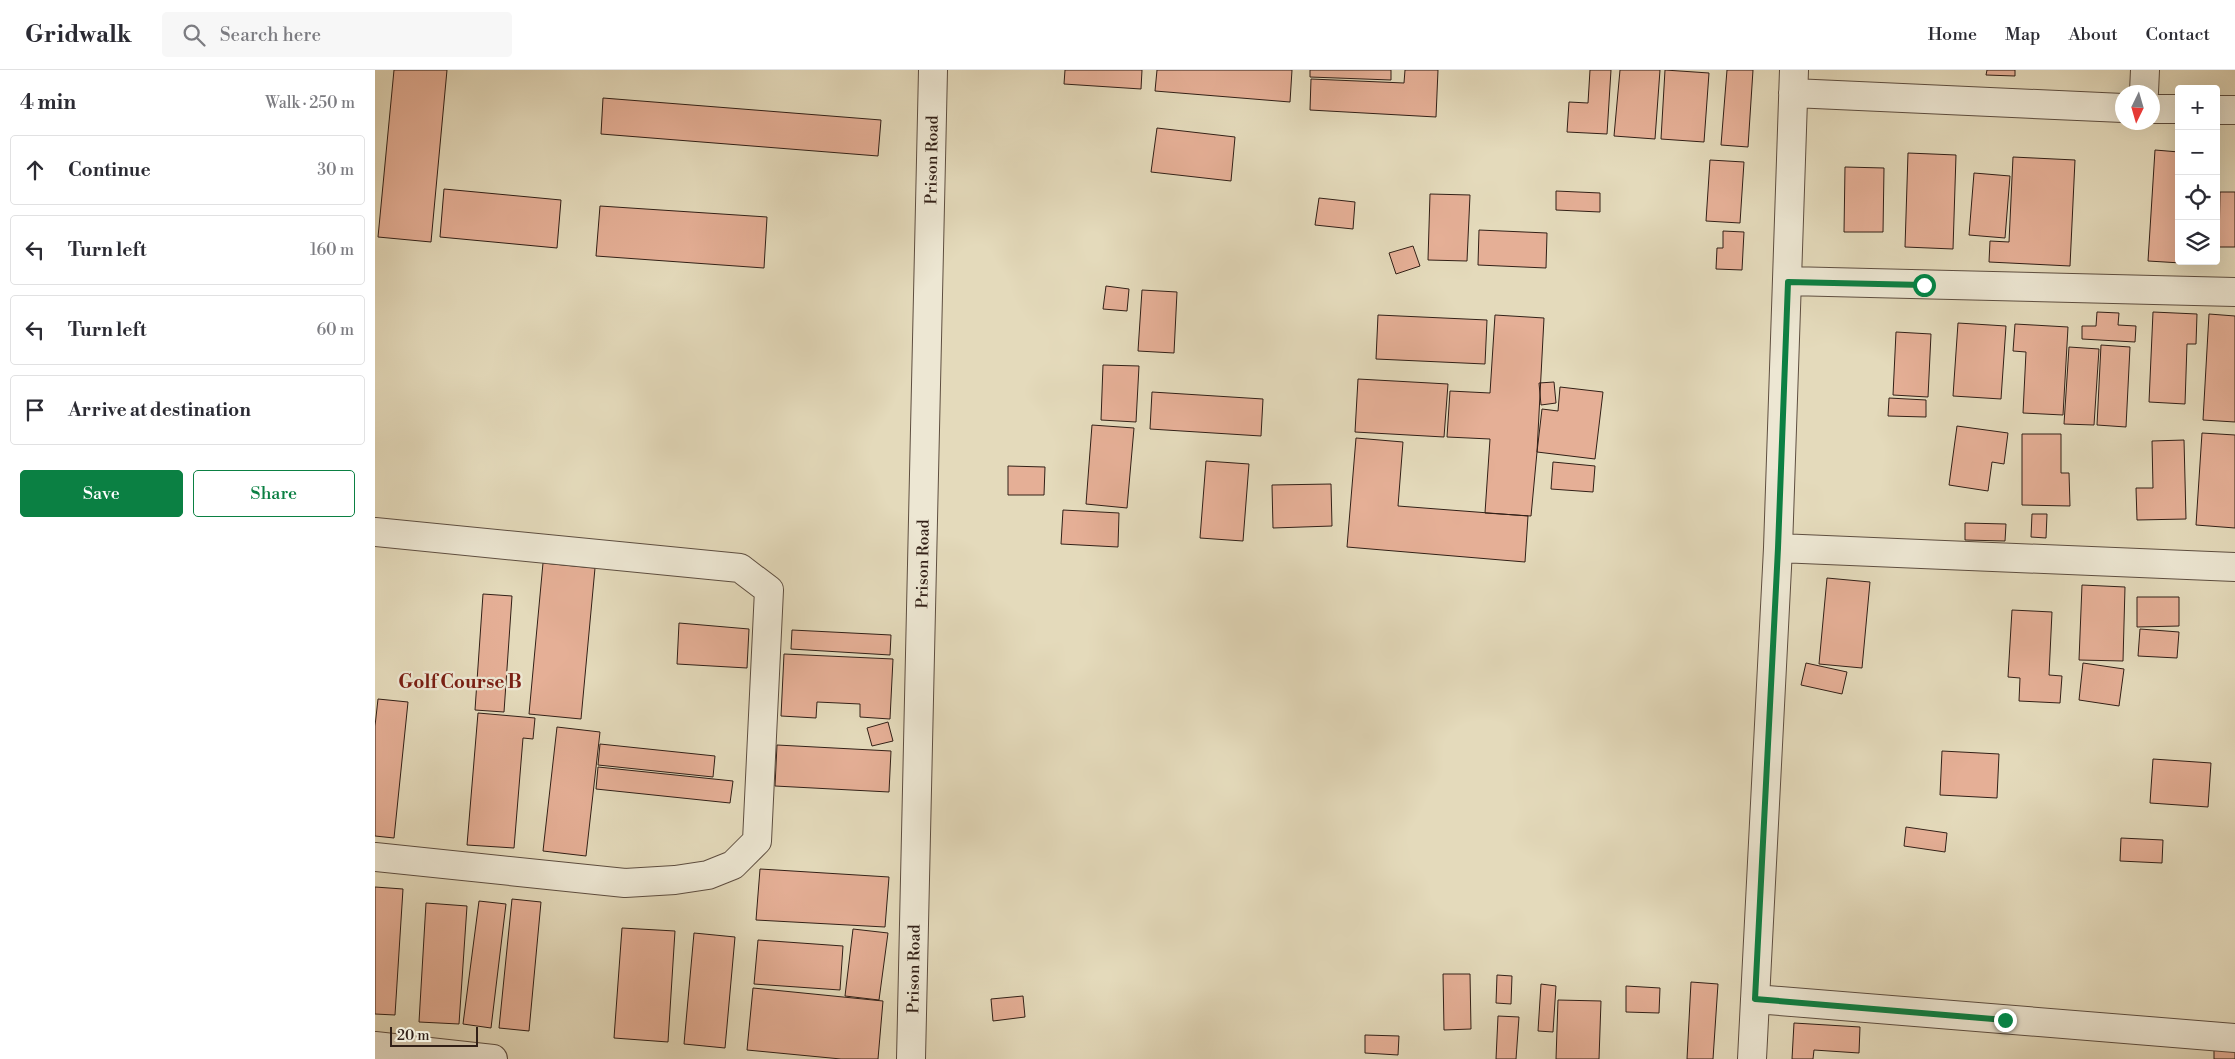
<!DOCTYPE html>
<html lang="en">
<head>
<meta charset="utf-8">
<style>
  body { margin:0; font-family:"Libre Bodoni",serif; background:#f7f7f7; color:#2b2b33 }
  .controls { position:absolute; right:15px; top:15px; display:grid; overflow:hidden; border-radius:5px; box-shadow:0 5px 20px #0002 }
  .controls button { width:45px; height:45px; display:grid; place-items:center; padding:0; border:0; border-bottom:1px solid #e1e1e2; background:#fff; color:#2b2b33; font:25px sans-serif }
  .compass { position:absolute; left:1740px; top:15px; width:45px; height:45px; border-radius:50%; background:#fff; box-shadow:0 5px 20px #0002; rotate:185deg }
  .scale { position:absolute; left:15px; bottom:12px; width:88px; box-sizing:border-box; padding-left:5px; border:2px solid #322017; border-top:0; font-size:14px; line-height:18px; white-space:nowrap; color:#322017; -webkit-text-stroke:4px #ede7d3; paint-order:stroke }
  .stop { position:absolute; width:15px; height:15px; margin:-11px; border:4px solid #0b8043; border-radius:50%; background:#fff }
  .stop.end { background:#0b8043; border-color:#fff; box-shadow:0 1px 5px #0008 }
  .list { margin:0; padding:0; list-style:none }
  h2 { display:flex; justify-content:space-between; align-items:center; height:65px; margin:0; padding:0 20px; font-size:21px }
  h2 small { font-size:16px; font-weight:400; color:#7c7c81 }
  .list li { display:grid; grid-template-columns:32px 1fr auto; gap:15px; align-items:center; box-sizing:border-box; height:70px; margin:0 10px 10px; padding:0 10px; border:1px solid #e1e1e2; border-radius:5px }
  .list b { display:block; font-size:19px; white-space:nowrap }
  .list em { font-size:16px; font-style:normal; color:#7c7c81 }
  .actions { display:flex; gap:10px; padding:15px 20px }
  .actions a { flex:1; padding:11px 0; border:1px solid #0b8043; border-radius:5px; text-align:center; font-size:18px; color:#0b8043 }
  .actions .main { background:#0b8043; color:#fff }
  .icon { flex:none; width:28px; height:28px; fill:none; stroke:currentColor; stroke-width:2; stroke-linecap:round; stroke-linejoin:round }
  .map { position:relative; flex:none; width:1860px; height:989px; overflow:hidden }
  header { display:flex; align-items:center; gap:30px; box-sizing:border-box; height:70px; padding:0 25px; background:#fff; border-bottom:1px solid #e1e1e2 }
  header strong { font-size:24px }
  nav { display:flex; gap:28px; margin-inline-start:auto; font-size:18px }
  .search { width:350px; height:45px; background:#f7f7f7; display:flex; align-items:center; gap:12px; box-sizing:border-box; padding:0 18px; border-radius:5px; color:#7c7c81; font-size:19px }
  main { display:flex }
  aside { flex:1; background:#fff }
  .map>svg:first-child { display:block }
</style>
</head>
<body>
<header>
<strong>Gridwalk</strong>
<div class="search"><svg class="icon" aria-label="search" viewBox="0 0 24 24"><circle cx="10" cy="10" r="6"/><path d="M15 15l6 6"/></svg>Search here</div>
<nav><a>Home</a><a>Map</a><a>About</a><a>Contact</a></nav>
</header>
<main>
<aside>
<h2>4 min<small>Walk · 250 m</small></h2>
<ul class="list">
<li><svg class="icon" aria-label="ahead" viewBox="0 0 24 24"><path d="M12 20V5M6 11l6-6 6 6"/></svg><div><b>Continue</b></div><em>30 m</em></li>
<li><svg class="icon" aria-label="left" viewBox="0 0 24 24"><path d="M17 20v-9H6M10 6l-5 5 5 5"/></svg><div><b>Turn left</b></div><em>160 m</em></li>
<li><svg class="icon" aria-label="left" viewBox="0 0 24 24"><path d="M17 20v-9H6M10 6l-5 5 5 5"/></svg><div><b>Turn left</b></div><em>60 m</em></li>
<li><svg class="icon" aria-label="arrive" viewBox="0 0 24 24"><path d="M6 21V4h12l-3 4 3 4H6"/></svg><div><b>Arrive at destination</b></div></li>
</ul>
<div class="actions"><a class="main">Save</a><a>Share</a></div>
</aside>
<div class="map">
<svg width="1860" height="989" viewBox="0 0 1860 989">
  <rect width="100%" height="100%" fill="#e4dabb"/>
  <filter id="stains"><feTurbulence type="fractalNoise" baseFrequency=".004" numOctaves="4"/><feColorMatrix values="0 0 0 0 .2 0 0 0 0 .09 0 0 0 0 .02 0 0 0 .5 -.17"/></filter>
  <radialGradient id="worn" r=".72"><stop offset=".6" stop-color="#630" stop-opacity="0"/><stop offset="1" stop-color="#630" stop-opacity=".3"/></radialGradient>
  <!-- building -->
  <path fill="#e5af96" stroke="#322017" d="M19 0H72L56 172 3 167Z
    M690 0H767L766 19 689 14Z
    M782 0H917L915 32 780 21Z
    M935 0H1016V10L935 7Z
    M1030 0H1063L1061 47 935 40 936 9 1029 13Z
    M1215 0H1236L1232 64 1192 62 1194 32 1213 33Z
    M1245 0H1285L1280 69 1239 66Z
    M1290 0 1334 3 1329 72 1286 69Z
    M1352 0H1378L1373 77 1346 75Z
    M1612 0H1640V6L1611 5Z
    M228 28 506 50 503 86 226 64Z
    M782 58 860 67 856 111 776 102Z
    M1780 80 1804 82V191H1823V194L1773 191Z
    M1533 83 1581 85 1578 179 1530 177Z
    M1638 87 1700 90 1695 196 1614 192 1615 171 1634 172Z
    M1335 90 1369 92 1365 153 1331 151Z
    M1470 97 1509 98 1508 162H1469Z
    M1599 103 1635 106 1630 168 1594 165Z
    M69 119 186 130 182 178 65 167Z
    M1181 121 1225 123V142L1181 140Z
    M1845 122H1860V177H1844Z
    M1055 124 1095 125 1092 191 1053 190Z
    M944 128 980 132 978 159 940 155Z
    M225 136 392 147 389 198 221 186Z
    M1104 160 1172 163 1171 198 1103 195Z
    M1348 161 1369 162 1367 200 1341 199 1342 178H1348Z
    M1038 176 1045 196 1021 204 1014 183Z
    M731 216 754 219 752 241 728 239Z
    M767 220 802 222 799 283 763 281Z
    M1722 242 1744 243 1743 255 1761 256 1760 272 1707 269V256H1721Z
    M1778 242 1822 244 1821 274H1812L1810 334 1774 332Z
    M1834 244 1860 246V352L1828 350Z
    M1003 245 1112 250 1110 294 1001 289Z
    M1120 245 1169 248 1162 382 1156 446 1110 443 1115 369 1072 367 1075 321 1115 323Z
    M1583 253 1631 256 1626 329 1578 326Z
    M1640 254 1693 257 1688 345 1648 343 1651 282 1638 281Z
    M1521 262 1556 264 1553 327 1518 325Z
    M1726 275 1755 277 1751 357 1722 355Z
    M1694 277 1724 279 1719 355 1689 354Z
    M728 295 764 296 761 352 726 350Z
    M983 309 1073 314 1069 367 980 362Z
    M1179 312 1181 333 1166 335 1164 313Z
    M1185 317 1228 322 1220 389 1162 382 1167 339 1183 341Z
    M777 322 888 329 886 366 775 359Z
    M1514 328 1551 330V347L1513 346Z
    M717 355 759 358 752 438 711 434Z
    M1582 356 1633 363 1629 394 1617 392 1613 421 1574 415Z
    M1827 363 1860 365V458L1821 455Z
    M1647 364H1686V403H1694L1695 436 1647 435Z
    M981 368 1028 372 1023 436 1153 446 1150 492 972 477Z
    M1809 370 1811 449 1762 450 1761 418H1778L1777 371Z
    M831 391 874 394 868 471 825 468Z
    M1178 392 1220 396 1218 422 1176 419Z
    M633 396 670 397 669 425H633Z
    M956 414 957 456 898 458 897 415Z
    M688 440 744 443 743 477 686 474Z
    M1657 444H1672L1671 468 1656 467Z
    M1590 453 1631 454 1630 471 1590 470Z
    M168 493 220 498 206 649 154 644Z
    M1452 508 1495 512 1487 598 1444 594Z
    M1707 515 1750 517 1748 591 1704 590Z
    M108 524 137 526 129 642 100 640Z
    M1762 527H1804V556L1762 557Z
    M1637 540 1677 542 1674 605 1687 606 1685 633 1644 631 1645 608 1633 607Z
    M304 553 374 559 372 598 302 594Z
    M1765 559 1804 562 1802 588 1763 586Z
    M417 560 516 565 515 585 416 579Z
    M409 584 518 589 515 649 485 647V634L442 632 441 648 406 646Z
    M1431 593 1472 602 1467 624 1426 615Z
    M1708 593 1749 599 1744 636 1704 630Z
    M3 629 33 632 19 768 0 766V656Z
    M103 643 160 648 158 669 148 668 139 778 92 775Z
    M513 652 518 671 497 676 492 658Z
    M182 657 225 662 211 786 168 781Z
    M225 674 340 686 338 707 223 695Z
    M402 675 516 681 514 722 400 716Z
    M1567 681 1624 684 1622 728 1565 725Z
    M1778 689 1836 693 1833 737 1775 733Z
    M223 697 358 711 355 733 221 719Z
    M1531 757 1572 763 1570 782 1529 776Z
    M1746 768 1788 770 1787 793 1745 791Z
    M385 799 514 807 510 857 381 850Z
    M0 817 28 819 20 945 0 944Z
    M137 829 166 832 154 961 124 958Z
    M104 831 131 834 116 958 88 954Z
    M51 833 92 836 84 954 44 952Z
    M247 858 300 861 293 972 239 968Z
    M478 859 513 863 504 930 470 926Z
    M319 863 360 867 350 978 309 974Z
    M383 870 468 876 465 920 379 914Z
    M1068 904H1095L1096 959 1069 960Z
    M1122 905 1137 906 1136 934 1121 933Z
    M1316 912 1343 914 1338 989H1312Z
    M1166 914 1181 916 1178 962 1163 961Z
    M1251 916 1285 918 1284 943 1251 942Z
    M378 918 508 931 503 989H466L372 980Z
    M648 926 650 947 618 951 616 929Z
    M1183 930 1226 931 1224 989H1181Z
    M1123 946 1144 947 1141 989H1121Z
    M1419 953 1485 957 1484 983 1439 980 1438 989H1417Z
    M990 965 1024 966 1023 985 990 983Z
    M1839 976H1860V989H1839Z"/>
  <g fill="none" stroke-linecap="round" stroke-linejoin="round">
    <defs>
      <path id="minor" d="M1769 22 1770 0
        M1418 23 1748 38
        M1778 39H1804
        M1841 40H1860
        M1413 211 1860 222
        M0 462 365 498 394 520 382 771 358 795 333 805 300 810 250 813 0 787
        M1403 478 1860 497
        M1380 929 1860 968
        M0 976 118 989
        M536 989 558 0
        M1377 989 1403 478 1419 0"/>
    </defs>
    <!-- minor casing -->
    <use href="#minor" stroke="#5e4e40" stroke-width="30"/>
    <!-- minor -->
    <use href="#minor" stroke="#ede7d3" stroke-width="28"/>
  </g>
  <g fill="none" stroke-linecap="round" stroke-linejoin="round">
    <!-- route -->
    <path stroke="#0b8043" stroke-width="6" d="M1549 215 1413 212 1403 478 1380 929 1630 950"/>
  </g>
  <g text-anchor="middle" stroke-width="4.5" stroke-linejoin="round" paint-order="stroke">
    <!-- street labels -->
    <g font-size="16" fill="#322017" stroke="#ede7d3">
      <text transform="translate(556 90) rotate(-89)" y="6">Prison Road</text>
      <text transform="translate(547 494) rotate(-89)" y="6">Prison Road</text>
      <text transform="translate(538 899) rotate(-89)" y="6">Prison Road</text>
    </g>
    <!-- quarter labels -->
    <g font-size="19" font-weight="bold" fill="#7a1f14" stroke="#ede7d3">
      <text x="85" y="618">Golf Course B</text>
    </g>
  </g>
  <rect width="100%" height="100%" filter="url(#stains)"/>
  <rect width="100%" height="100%" fill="url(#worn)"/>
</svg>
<div class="controls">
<button>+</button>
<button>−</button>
<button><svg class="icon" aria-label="locate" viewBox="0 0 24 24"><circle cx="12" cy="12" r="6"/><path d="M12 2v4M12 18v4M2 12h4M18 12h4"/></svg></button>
<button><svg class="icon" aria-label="layers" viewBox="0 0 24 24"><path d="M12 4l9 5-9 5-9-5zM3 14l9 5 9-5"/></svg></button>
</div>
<svg class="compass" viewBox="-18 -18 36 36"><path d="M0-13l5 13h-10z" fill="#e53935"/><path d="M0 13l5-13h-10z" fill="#7c7c81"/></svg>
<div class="scale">20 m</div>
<div class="stop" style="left:1549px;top:215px"></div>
<div class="stop end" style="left:1630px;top:950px"></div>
</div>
</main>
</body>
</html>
